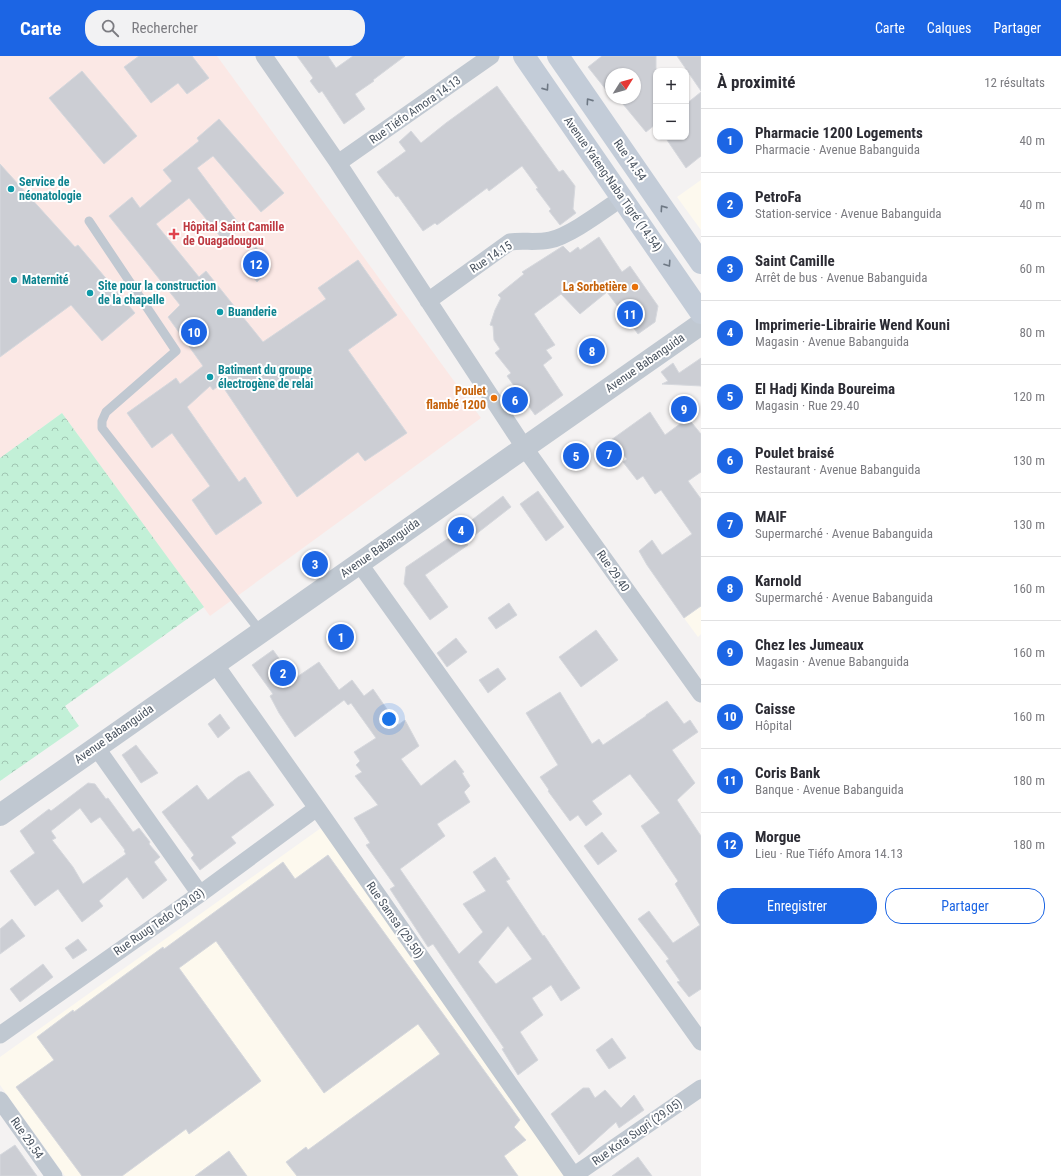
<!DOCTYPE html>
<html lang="fr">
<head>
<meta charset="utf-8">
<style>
  body { margin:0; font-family:"Roboto Condensed",sans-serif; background:#f2f2f3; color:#2b2b33 }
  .controls { position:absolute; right:12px; top:12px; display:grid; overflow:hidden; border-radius:8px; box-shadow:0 1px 3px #0004 }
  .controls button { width:36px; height:36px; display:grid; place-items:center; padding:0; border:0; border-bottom:1px solid #e1e1e2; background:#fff; color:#2b2b33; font:20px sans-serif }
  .compass { position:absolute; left:605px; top:12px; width:36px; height:36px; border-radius:50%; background:#fff; box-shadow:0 1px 3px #0004; rotate:53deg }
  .you { position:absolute; left:389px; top:663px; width:14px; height:14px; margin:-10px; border:3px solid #fff; border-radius:50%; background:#1a73e8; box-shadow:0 0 0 6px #1a73e833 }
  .badge { display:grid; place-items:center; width:26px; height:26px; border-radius:50%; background:#1c65e4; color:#fff; font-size:13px; font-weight:700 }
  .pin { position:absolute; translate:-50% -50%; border:2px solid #fff; box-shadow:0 1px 4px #0006 }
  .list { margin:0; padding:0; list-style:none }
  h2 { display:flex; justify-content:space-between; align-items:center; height:52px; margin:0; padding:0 16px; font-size:17px }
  h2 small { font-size:13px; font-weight:400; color:#7c7c81 }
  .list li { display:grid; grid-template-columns:26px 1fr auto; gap:12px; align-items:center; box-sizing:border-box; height:64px; padding:0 16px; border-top:1px solid #e1e1e2 }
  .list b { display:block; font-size:15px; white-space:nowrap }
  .list p { margin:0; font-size:13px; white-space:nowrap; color:#7c7c81 }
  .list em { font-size:13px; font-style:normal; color:#7c7c81 }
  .actions { display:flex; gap:8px; padding:12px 16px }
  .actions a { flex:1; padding:9px 0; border:1px solid #1c65e4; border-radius:16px; text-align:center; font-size:14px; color:#1c65e4 }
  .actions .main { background:#1c65e4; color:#fff }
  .icon { flex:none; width:22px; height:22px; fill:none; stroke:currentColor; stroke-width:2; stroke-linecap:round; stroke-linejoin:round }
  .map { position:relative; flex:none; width:701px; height:1120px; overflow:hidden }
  header { display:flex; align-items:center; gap:24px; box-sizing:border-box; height:56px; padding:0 20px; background:#1c65e4; color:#fff }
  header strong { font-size:19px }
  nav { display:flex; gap:22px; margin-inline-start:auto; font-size:14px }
  .search { width:280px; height:36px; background:#f2f2f3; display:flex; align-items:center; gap:10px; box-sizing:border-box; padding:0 14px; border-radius:16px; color:#7c7c81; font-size:15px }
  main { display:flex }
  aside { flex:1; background:#fff }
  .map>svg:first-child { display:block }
</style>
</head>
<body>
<header>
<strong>Carte</strong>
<div class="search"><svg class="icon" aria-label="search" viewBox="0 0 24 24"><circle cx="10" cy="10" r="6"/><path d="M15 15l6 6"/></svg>Rechercher</div>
<nav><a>Carte</a><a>Calques</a><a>Partager</a></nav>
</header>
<main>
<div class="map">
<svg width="701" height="1120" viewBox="0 0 701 1120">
  <defs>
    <pattern id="forest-crowns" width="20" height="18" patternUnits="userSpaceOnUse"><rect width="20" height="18" fill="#c2f0d7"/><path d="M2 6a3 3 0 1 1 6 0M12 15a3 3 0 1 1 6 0" fill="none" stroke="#a0c5b2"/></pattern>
  </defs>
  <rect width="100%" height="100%" fill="#f4f2f2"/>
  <!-- commercial -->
  <path fill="#fdf9ee" d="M701 124V174L677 141Z
    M701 550V578L698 581 684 562Z
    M321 772 568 1120H65L0 1029V1001Z"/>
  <!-- medical -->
  <path fill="#fbe8e5" d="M0 0H217L481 362 210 560 62 357 0 402Z"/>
  <!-- forest -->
  <path fill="url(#forest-crowns)" d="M62 357 204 551 65 650 79 670 0 725V402Z"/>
  <!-- building -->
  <path fill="#ccced4" stroke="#d6d8dd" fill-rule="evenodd" d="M139 0H192L209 22 187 38 178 27 151 47 124 11Z
    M297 0H328L336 12 353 0H405L373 24 374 25 355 38 365 53 344 68 322 35 319 37 310 25 313 22Z
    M602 0H656V68L646 76 618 42H635V18H611V40L588 11Z
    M677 0H701V35Z
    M82 15 137 80 104 108 49 42Z
    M497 30 559 116 563 114 575 130 573 153 576 157 560 169 549 155 551 153 536 133 538 132 522 110 489 135 487 132 437 169 435 167 423 175 398 140 396 141 377 116 406 95 399 86 411 75 421 87 446 67Z
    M701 36V100L686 112 665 81H686V48Z
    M219 63 284 137 261 156 213 100 197 112 242 172 224 185 189 142 156 168 199 221 206 215 263 286 326 243 318 232 358 204 397 259 348 294 407 377 365 405 358 396 297 441 221 328 213 334 210 330 187 351 239 426 245 421 262 447 216 479 192 444 210 430 172 377 152 392 127 357 176 322 180 328 203 310 168 261 180 249 109 160 132 141 140 152 172 125 163 114 199 85 197 82Z
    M0 108 75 191 78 189 135 257 102 285 71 249 0 301Z
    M599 181 622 216 630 210 658 250 655 266 638 278 607 236 580 258 561 238 534 258 555 289 546 294 552 302 543 309 563 339 535 359 507 320 511 317 495 297 500 293 494 284 493 270 490 269 495 254 501 242 498 239 524 218 522 216 563 190 570 197 578 191 580 194Z
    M256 191 271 211 257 226 241 205Z
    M701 302V330L662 328 668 325 661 316 673 307 679 317Z
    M650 356 665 379 688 362 701 378V416L688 425 701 443V550L684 562 647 509 639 495 652 484 662 499 692 478 661 434 655 438 643 420 637 424 623 406 627 403 611 384Z
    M538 435 564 471 546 485 520 448Z
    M503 440 511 451 466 486 468 489 425 519 448 551 430 564 404 528 406 511 465 471 464 470Z
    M509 547 517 559 496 573 488 562Z
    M596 574 618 604 581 631 559 601Z
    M456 582 467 596 447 611 437 597Z
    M273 594 294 623 319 606 339 634 352 624 364 640 373 633 398 669 405 664 419 690 401 703 421 730 455 704 464 716 462 717 470 730 464 736 470 746 437 768 445 780 400 813 459 898 483 876 463 848 486 835 473 816 495 801 510 823 506 825 543 880 544 879 580 932 561 945 551 929 532 942 543 959 520 976 538 1004 518 1019 502 993 504 992 433 888 428 891 390 833 395 830 366 789 370 787 354 762 378 749 355 720 362 716 356 709 360 705 354 696 376 682 351 647 348 649 344 644 295 681 279 657 270 640 273 638 252 609ZM508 870 532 903 496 928 478 906Z
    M498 612 506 623 488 637 479 624Z
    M560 636 592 688 599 683 603 689 646 660V659L667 645 684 668 690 664 698 676 672 694 695 727 677 744 701 780V933L689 941 677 926 680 925 666 905 669 903 638 863 649 855 673 887 700 869 675 828 678 825 641 770 660 757 630 718 592 745 602 758 586 770 578 759 570 765 548 735 549 734 540 721 558 709 526 657Z
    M220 658 230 672 218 682 208 668Z
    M136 689 158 717 141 727 122 699Z
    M249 715 274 749 231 781 236 787 200 814 191 802 194 799 162 756 197 729 208 744 238 721Z
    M88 727 95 728 106 743 108 742 133 776 139 772 150 786 149 788 160 801 154 806 167 824 143 843 127 821 99 845 103 850 82 866 58 833 35 850 10 815 35 797 20 775 49 753 51 755ZM80 752 91 767 100 761 125 794 124 795 126 798 83 828 73 811 52 784 56 782 51 775Z
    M602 776 617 795 598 809 584 790Z
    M328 799 520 1064 514 1071 526 1084 504 1100 518 1120H297L286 1106 306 1091 308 1094 440 998 418 968 324 1037 216 885 179 912 261 1025 189 1078 186 1073 122 1120H82L16 1031 54 1004 37 981 73 954 74 956 163 891 164 893 283 806 295 823Z
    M12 863 25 880 0 898V873Z
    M78 883 87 894 73 903 65 892Z
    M43 908 53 921 20 946 10 933Z
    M612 982 626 1002 609 1013 596 994Z
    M583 1032H589L595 1042 605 1034 621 1052 634 1039 644 1054 619 1072 616 1066 579 1099 551 1058Z
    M15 1089 37 1120H0V1099Z
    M229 1095 247 1120H195Z
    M638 1101 652 1120H612Z"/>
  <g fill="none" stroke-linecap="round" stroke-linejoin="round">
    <!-- service -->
    <path stroke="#c0c8d1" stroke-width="9" d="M89 165 176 295 106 356 102 365V372L261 576"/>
    <!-- minor -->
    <path stroke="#c0c8d1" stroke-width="17" d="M264 0 338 107 524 391 701 638
      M338 107 491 0
      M428 245 510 186C523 184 536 187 550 184 570 180 604 154 622 142
      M359 507 701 986
      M215 608 317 752 574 1120
      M96 691 200 838
      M0 979 200 838 317 752
      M0 1044 54 1120
      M573 1120 701 1032"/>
    <!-- tertiary -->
    <path stroke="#c0c8d1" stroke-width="22" d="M0 759 701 268"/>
    <!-- secondary -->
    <path stroke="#c3ccd8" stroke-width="22" d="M524 0 701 257
      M558 0 701 207"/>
  </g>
  <!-- one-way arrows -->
  <defs><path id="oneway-chevron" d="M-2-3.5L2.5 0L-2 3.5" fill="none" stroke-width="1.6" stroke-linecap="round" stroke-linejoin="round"/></defs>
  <g stroke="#6e7884">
    <use href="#oneway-chevron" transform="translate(546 32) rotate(55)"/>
    <use href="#oneway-chevron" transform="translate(589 45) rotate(-125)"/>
    <use href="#oneway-chevron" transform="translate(663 152) rotate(-125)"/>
    <use href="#oneway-chevron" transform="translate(668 208) rotate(56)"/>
  </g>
  <!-- markers -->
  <g fill="#0f9aa8" stroke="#fff" stroke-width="1.5">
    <circle cx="11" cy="133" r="4"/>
    <circle cx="14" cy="224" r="4"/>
    <circle cx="90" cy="237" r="4"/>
    <circle cx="220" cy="256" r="4"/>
    <circle cx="210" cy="321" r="4"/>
  </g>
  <path fill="#e0444e" stroke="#fff" stroke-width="1.5" d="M172 172h4v4h4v4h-4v4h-4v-4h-4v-4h4z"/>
  <g fill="#e8710a" stroke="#fff" stroke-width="1.5">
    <circle cx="635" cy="231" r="4"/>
    <circle cx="494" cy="342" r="4"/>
  </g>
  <g text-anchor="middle" stroke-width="4" stroke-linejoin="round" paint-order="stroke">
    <!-- street labels -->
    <g font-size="12" fill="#4a5460" stroke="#fff">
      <text transform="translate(415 54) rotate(-35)" y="4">Rue Tiéfo Amora 14.13</text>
      <text transform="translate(630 104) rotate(55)" y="4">Rue 14.54</text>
      <text transform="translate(613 128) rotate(55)" y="4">Avenue Yateng-Naba Tigré (14.54)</text>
      <text transform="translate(491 201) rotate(-33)" y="4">Rue 14.15</text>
      <text transform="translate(645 307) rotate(-35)" y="4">Avenue Babanguida</text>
      <text transform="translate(380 492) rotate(-35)" y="4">Avenue Babanguida</text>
      <text transform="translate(613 515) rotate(55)" y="4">Rue 29.40</text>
      <text transform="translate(114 678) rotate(-35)" y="4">Avenue Babanguida</text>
      <text transform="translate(395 864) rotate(55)" y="4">Rue Samsa (29.50)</text>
      <text transform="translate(159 866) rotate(-35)" y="4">Rue Ruug Tedo (29.03)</text>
      <text transform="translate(637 1076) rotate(-35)" y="4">Rue Kota Sugri (29.05)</text>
      <text transform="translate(27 1082) rotate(55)" y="4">Rue 29.54</text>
    </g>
    <!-- culture labels -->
    <g font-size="12" font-weight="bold" fill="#0d838f" stroke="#fff" text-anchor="start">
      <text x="19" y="130">Service de<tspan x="19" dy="14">néonatologie</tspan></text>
      <text x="22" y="228">Maternité</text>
      <text x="98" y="234">Site pour la construction<tspan x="98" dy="14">de la chapelle</tspan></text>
      <text x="228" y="260">Buanderie</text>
      <text x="218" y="318">Batiment du groupe<tspan x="218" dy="14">électrogène de relai</tspan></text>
    </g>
    <!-- health labels -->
    <g font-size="12" font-weight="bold" fill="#be3a42" stroke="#fff" text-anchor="start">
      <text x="183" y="175">Hôpital Saint Camille<tspan x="183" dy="14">de Ouagadougou</tspan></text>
    </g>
    <!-- food labels -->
    <g font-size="12" font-weight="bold" fill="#c56008" stroke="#fff" text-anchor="end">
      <text x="627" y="235">La Sorbetière</text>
      <text x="486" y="339">Poulet<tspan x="486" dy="14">flambé 1200</tspan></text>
    </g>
  </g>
</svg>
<div class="controls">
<button>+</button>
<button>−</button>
</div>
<svg class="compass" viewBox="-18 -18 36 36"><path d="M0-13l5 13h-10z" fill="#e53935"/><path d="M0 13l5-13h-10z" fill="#7c7c81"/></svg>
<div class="you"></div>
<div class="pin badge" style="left:341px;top:581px">1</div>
<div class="pin badge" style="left:283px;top:617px">2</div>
<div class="pin badge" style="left:315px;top:508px">3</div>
<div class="pin badge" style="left:461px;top:474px">4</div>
<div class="pin badge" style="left:576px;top:400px">5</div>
<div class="pin badge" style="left:515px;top:344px">6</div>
<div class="pin badge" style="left:609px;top:398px">7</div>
<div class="pin badge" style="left:592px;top:295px">8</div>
<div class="pin badge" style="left:684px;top:353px">9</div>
<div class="pin badge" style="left:194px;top:276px">10</div>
<div class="pin badge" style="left:630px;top:258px">11</div>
<div class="pin badge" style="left:256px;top:208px">12</div>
</div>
<aside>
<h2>À proximité<small>12 résultats</small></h2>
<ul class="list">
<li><span class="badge">1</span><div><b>Pharmacie 1200 Logements</b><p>Pharmacie · Avenue Babanguida</p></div><em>40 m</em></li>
<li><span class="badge">2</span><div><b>PetroFa</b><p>Station-service · Avenue Babanguida</p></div><em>40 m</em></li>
<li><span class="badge">3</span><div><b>Saint Camille</b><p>Arrêt de bus · Avenue Babanguida</p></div><em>60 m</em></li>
<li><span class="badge">4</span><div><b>Imprimerie-Librairie Wend Kouni</b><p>Magasin · Avenue Babanguida</p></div><em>80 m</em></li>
<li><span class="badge">5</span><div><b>El Hadj Kinda Boureima</b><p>Magasin · Rue 29.40</p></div><em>120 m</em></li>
<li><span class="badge">6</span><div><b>Poulet braisé</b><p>Restaurant · Avenue Babanguida</p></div><em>130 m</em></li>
<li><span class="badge">7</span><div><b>MAIF</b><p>Supermarché · Avenue Babanguida</p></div><em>130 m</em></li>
<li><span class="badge">8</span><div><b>Karnold</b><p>Supermarché · Avenue Babanguida</p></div><em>160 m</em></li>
<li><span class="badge">9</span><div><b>Chez les Jumeaux</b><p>Magasin · Avenue Babanguida</p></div><em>160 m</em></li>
<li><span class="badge">10</span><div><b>Caisse</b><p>Hôpital</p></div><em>160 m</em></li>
<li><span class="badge">11</span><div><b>Coris Bank</b><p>Banque · Avenue Babanguida</p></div><em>180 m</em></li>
<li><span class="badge">12</span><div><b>Morgue</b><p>Lieu · Rue Tiéfo Amora 14.13</p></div><em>180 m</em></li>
</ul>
<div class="actions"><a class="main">Enregistrer</a><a>Partager</a></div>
</aside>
</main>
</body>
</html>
